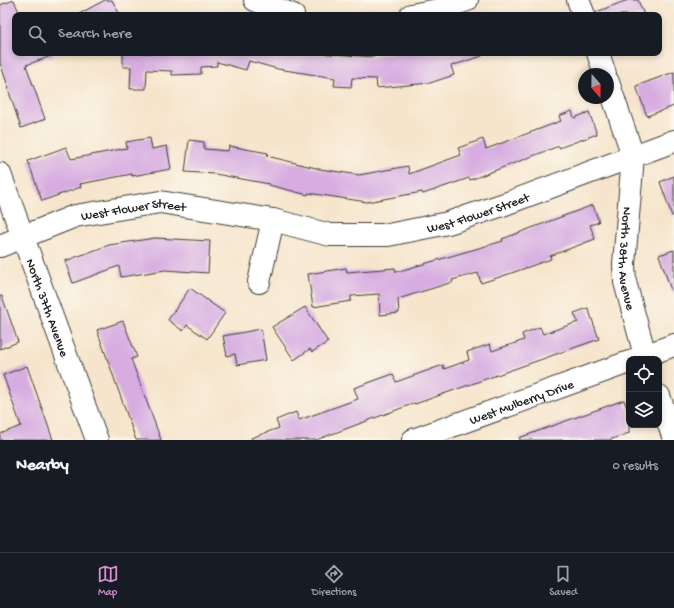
<!DOCTYPE html>
<html lang="en">
<head>
<meta charset="utf-8">
<style>
  body { margin:0; font-family:"Gochi Hand",sans-serif; background:#20242c; color:#f1f3f6 }
  .controls { position:absolute; right:12px; bottom:12px; display:grid; overflow:hidden; border-radius:8px; box-shadow:0 2px 6px #0003 }
  .controls button { width:36px; height:36px; display:grid; place-items:center; padding:0; border:0; border-bottom:1px solid #363941; background:#171b24; color:#f1f3f6; font:20px sans-serif }
  .compass { position:absolute; left:578px; top:68px; width:36px; height:36px; border-radius:50%; background:#171b24; box-shadow:0 2px 6px #0003; rotate:160deg }
  .list { margin:0; padding:0; list-style:none }
  h2 { display:flex; justify-content:space-between; align-items:center; height:52px; margin:0; padding:0 16px; font-size:17px }
  h2 small { font-size:13px; font-weight:400; color:#9ea1a6 }
  .icon { flex:none; width:22px; height:22px; fill:none; stroke:currentColor; stroke-width:2; stroke-linecap:round; stroke-linejoin:round }
  .map { position:relative; flex:none; width:674px; height:440px; overflow:hidden }
  .search { position:absolute; background:#171b24; box-shadow:0 2px 6px #0003; left:12px; right:12px; top:12px; height:44px; display:flex; align-items:center; gap:10px; box-sizing:border-box; padding:0 14px; border-radius:8px; color:#9ea1a6; font-size:15px }
  .sheet { height:112px; background:#171b24 }
  nav { display:flex; justify-content:space-around; align-items:center; box-sizing:border-box; height:56px; border-top:1px solid #363941; background:#171b24; font-size:11px; color:#9ea1a6 }
  nav a { display:grid; justify-items:center; gap:2px }
  nav .on { color:#d690ce }
  .map>svg:first-child { display:block }
</style>
</head>
<body>
<div class="map">
<svg width="674" height="440" viewBox="0 0 674 440">
  <rect width="100%" height="100%" fill="#fbf7ec"/>
  <filter id="ink" filterUnits="userSpaceOnUse"><feTurbulence type="fractalNoise" baseFrequency=".025" numOctaves="2"/><feDisplacementMap in="SourceGraphic" scale="8" xChannelSelector="R" yChannelSelector="G"/><feConvolveMatrix kernelMatrix="1 2 1 2 8 2 1 2 1" color-interpolation-filters="sRGB"/></filter>
  <filter id="wash" filterUnits="userSpaceOnUse"><feTurbulence type="fractalNoise" baseFrequency=".012" numOctaves="4" result="noise"/><feDisplacementMap in="SourceGraphic" scale="16" xChannelSelector="R" yChannelSelector="G"/><feGaussianBlur stdDeviation="0.9" result="paint"/><feColorMatrix in="noise" values="0 0 0 0 0 0 0 0 0 0 0 0 0 0 0 0 0 1.4 0 .05"/><feComposite in="paint" operator="in"/></filter>
  <g filter="url(#wash)">
    <rect width="100%" height="100%" fill="#f6e5cc"/>
    <g id="blocks">
      <!-- building -->
      <path fill="#d7ade1" d="M14 0 20 15H15V53H53L54 55 26 65 45 119 21 128 8 89H9L0 63V5Z
        M105 0H112L120 15H77Z
        M628 0H638L644 15H596V12Z
        M123 53H317L374 57V55L395 53H482V56L451 66 454 75 430 83 377 88 376 79 352 78 351 87 334 86 335 78 278 69 249 61 246 70 217 62V66L201 67V74L172 75V71L147 70 146 89H130L131 67H123Z
        M674 72V106L647 116 636 86Z
        M572 111 574 118 589 112 597 134 559 148V146L470 180 469 178 423 194 422 192 367 202 308 193V195L269 185V184L215 174 185 172 189 140 204 142V149L228 151 229 146 268 153 267 156 320 169 359 175 408 166 409 174 461 155 458 148 483 139 486 149 561 121 559 116Z
        M150 138 152 149 167 146 171 169 132 176V174L80 184 81 187 42 201 28 161 66 147 71 159 127 148 126 142Z
        M674 176V216H672L660 182Z
        M593 205 599 222 590 225 595 239 550 256 551 259 503 276 481 283 478 273 452 280 453 282 398 299 399 313 380 315 379 294 351 296V301L313 307 308 274 346 268 347 272 395 268 396 272 503 241 502 239Z
        M155 238 210 241 208 273 165 270 121 277 119 266 73 283 65 261 109 245Z
        M674 250V293H672L659 255Z
        M190 288 225 313 207 339 187 325 183 331 168 320Z
        M0 296H2L18 342 0 349Z
        M305 307 328 342 312 352 310 349 294 360 272 327Z
        M588 308 599 339 415 404V403L316 440H252L251 438 279 428 276 420 296 412 299 420 358 399 354 388 393 374 396 382 443 365 444 369 469 360 467 352 490 344 492 351 524 340 522 334 540 327 543 334 578 322 574 313Z
        M123 321 137 357 131 359 161 440H136L97 330Z
        M261 329 266 360 237 365 235 354 227 356 223 336Z
        M27 366 53 440H0V434L21 426 3 375Z
        M624 400 629 414V433L609 440H520L519 438Z"/>
    </g>
  </g>
  <g filter="url(#ink)">
    <use href="#blocks" fill-opacity="0" stroke="#3d3a36" stroke-width="1"/>
    <g fill="none" stroke-linecap="round" stroke-linejoin="round">
      <defs>
        <g id="minor">
          <path d="M255 0 293 15"/>
          <path d="M578 0 584 15"/>
          <path d="M411 15 438 10 467 0"/>
          <path d="M598 53 605 74"/>
          <path id="s1" d="M608 82 633 156 624 264 625 282 646 359"/>
          <path id="s2" d="M0 174 97 440"/>
          <path id="s3" d="M0 246 75 216 160 202 273 220 330 235H388L448 223 505 204 674 141"/>
          <path d="M259 282 273 220"/>
          <path d="M636 359 674 345"/>
          <path d="M659 396 674 439"/>
          <path id="s4" d="M413 440 629 362"/>
        </g>
      </defs>
      <!-- minor casing -->
      <use href="#minor" stroke="#3d3a36" stroke-width="24"/>
      <!-- minor -->
      <use href="#minor" stroke="#fff" stroke-width="22"/>
    </g>
  </g>
  <g text-anchor="middle" stroke-width="3" stroke-linejoin="round" paint-order="stroke">
    <!-- street labels -->
    <g font-size="13" fill="#1c1c1c" stroke="#fbf7ec">
      <text dy="5" stroke="none"><textPath href="#s3" startOffset="491">West Flower Street</textPath></text>
      <text dy="5" stroke="none"><textPath href="#s3" startOffset="140">West Flower Street</textPath></text>
      <text dy="5" stroke="none"><textPath href="#s1" startOffset="181">North 38th Avenue</textPath></text>
      <text dy="5" stroke="none"><textPath href="#s2" startOffset="142">North 37th Avenue</textPath></text>
      <text dy="5" stroke="none"><textPath href="#s4" startOffset="115">West Mulberry Drive</textPath></text>
    </g>
  </g>
</svg>
<div class="controls">
<button><svg class="icon" aria-label="locate" viewBox="0 0 24 24"><circle cx="12" cy="12" r="6"/><path d="M12 2v4M12 18v4M2 12h4M18 12h4"/></svg></button>
<button><svg class="icon" aria-label="layers" viewBox="0 0 24 24"><path d="M12 4l9 5-9 5-9-5zM3 14l9 5 9-5"/></svg></button>
</div>
<svg class="compass" viewBox="-18 -18 36 36"><path d="M0-13l5 13h-10z" fill="#e53935"/><path d="M0 13l5-13h-10z" fill="#9ea1a6"/></svg>
<div class="search"><svg class="icon" aria-label="search" viewBox="0 0 24 24"><circle cx="10" cy="10" r="6"/><path d="M15 15l6 6"/></svg>Search here</div>
</div>
<section class="sheet">
<h2>Nearby<small>0 results</small></h2>
<ul class="list">
</ul>
</section>
<nav>
<a class="on"><svg class="icon" aria-label="map" viewBox="0 0 24 24"><path d="M3 6l6-2 6 2 6-2v14l-6 2-6-2-6 2zM9 4v14M15 6v14"/></svg>Map</a>
<a><svg class="icon" aria-label="directions" viewBox="0 0 24 24"><path d="M12 3l9 9-9 9-9-9zM9 14v-3h6M13 9l2 2-2 2"/></svg>Directions</a>
<a><svg class="icon" aria-label="saved" viewBox="0 0 24 24"><path d="M7 4h10v16l-5-4-5 4z"/></svg>Saved</a>
</nav>
</body>
</html>
